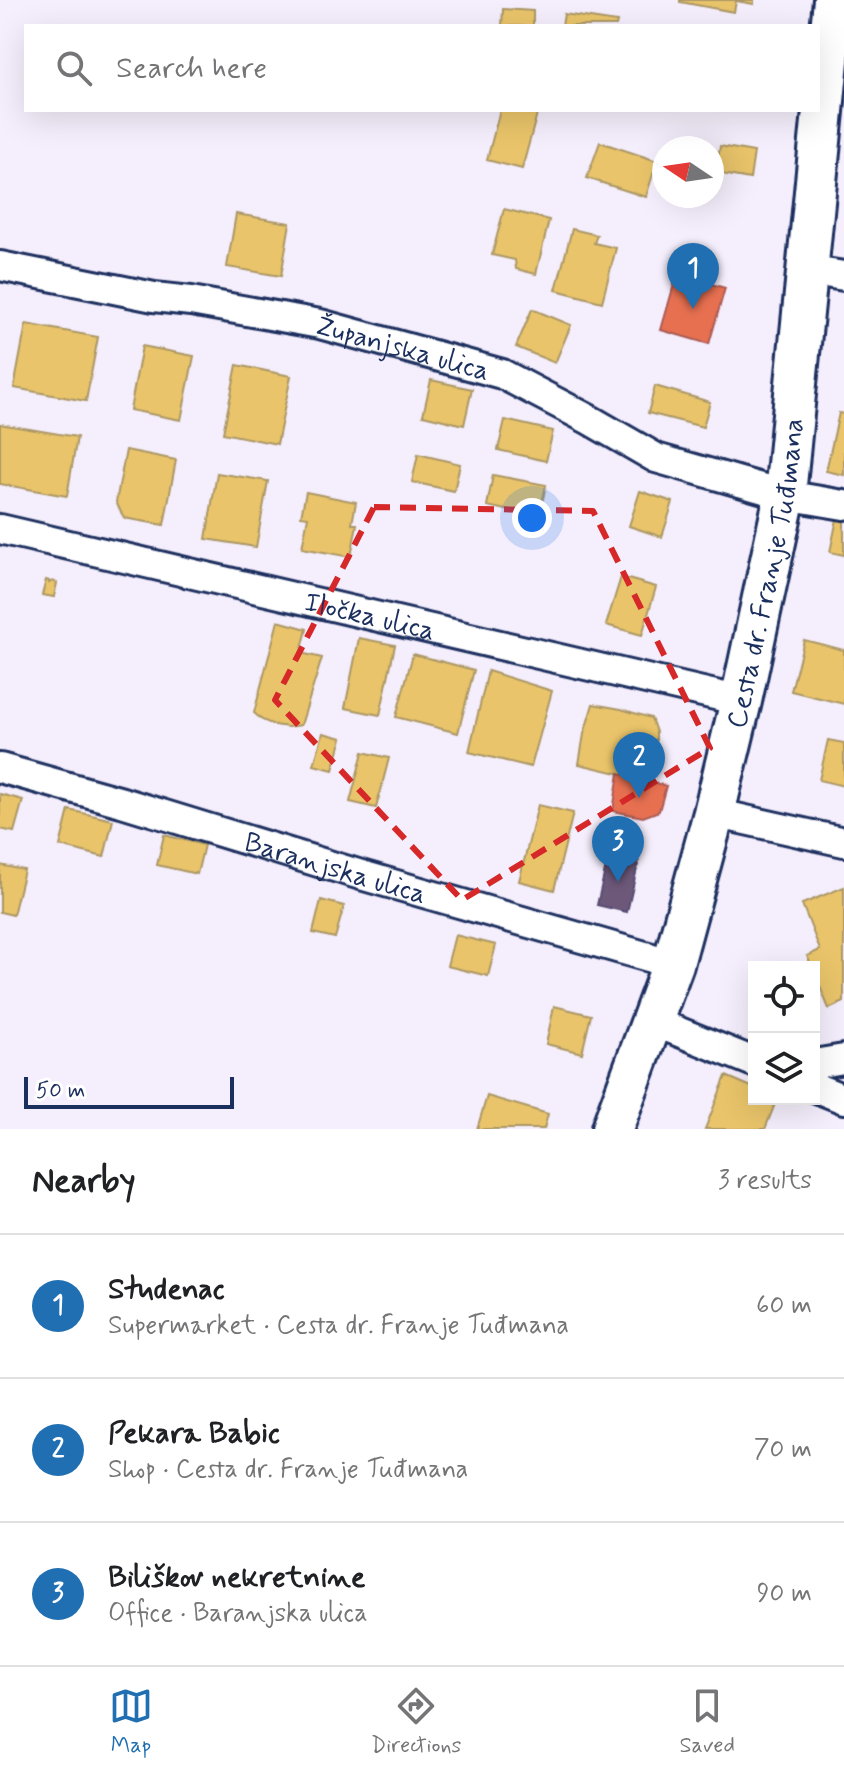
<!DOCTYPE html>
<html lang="en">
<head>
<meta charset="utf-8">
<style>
  body { margin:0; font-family:Mynerve,sans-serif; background:#f2f2f2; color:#202124 }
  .controls { position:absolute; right:24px; bottom:24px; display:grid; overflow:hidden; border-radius:0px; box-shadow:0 8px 32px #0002 }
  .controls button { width:72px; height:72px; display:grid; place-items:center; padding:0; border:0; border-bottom:2px solid #e0e0e0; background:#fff; color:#202124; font:40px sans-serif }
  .compass { position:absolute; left:652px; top:136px; width:72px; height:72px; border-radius:50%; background:#fff; box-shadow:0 8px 32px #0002; rotate:283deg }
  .scale { position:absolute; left:24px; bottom:20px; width:210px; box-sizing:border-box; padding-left:8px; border:4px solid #1b2f5e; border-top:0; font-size:22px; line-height:28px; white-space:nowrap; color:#1b2f5e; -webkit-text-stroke:6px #fff; paint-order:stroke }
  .you { position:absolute; left:532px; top:518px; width:28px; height:28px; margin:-20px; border:6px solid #fff; border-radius:50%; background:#1a73e8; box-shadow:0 0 0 12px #1a73e833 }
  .badge { display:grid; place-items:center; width:52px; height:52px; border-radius:50%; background:#1f6fb2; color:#fff; font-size:26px; font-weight:700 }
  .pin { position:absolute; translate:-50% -66px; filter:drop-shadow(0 2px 4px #0008) }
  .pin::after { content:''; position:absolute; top:42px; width:28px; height:24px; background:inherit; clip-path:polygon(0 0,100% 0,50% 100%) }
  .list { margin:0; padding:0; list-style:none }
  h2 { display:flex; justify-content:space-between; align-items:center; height:104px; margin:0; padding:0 32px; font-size:34px }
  h2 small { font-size:26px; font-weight:400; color:#757577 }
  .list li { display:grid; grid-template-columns:52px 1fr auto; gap:24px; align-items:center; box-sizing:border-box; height:144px; padding:0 32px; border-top:2px solid #e0e0e0 }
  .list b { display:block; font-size:30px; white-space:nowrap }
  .list p { margin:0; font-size:26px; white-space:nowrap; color:#757577 }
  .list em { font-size:26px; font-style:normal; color:#757577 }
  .icon { flex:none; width:44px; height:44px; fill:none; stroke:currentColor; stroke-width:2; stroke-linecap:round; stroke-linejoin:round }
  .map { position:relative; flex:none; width:844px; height:1129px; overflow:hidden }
  .search { position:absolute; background:#fff; box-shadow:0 8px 32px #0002; left:24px; right:24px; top:24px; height:88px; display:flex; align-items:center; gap:20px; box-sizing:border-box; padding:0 28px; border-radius:0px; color:#757577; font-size:30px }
  .sheet { height:536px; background:#fff }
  nav { display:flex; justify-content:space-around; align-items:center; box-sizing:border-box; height:112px; border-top:2px solid #e0e0e0; background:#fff; font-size:22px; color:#757577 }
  nav a { display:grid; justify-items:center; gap:4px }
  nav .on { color:#1f6fb2 }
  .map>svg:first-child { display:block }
</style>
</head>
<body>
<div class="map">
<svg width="844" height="1129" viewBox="0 0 844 1129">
  <rect width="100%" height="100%" fill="#f5eefc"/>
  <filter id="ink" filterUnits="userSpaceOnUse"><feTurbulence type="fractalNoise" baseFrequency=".0125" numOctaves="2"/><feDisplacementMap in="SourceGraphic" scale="16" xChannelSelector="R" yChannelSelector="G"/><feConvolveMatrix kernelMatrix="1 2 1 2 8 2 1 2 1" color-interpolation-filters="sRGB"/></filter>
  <g filter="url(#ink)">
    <!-- homes -->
    <path fill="#e9c46a" stroke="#ab9766" stroke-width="2" d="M680 0H754V4L736 1 734 12 680 2Z
      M503 9 533 11V26H502Z
      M564 14 617 22 616 26H562Z
      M500 110H538L522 169 487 160Z
      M600 142 657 161 646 197 587 178Z
      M720 146 754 152 750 179 716 173Z
      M504 209 549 220 536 274 516 269 515 260 492 255Z
      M236 214 290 223 281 276 227 267Z
      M572 229 597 235 594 243 616 248 602 302 556 290Z
      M532 309 571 325 555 363 516 347Z
      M26 324 98 337 86 401 14 388Z
      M142 346 194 356 181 420 130 410Z
      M237 365 291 376 277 444 223 433Z
      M431 380 472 389 464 425 423 415Z
      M655 386 710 402 703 427 648 413Z
      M839 413 844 414V475L826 471Z
      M505 420 553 431 546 461 498 450Z
      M0 424 77 437 67 496 0 484Z
      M126 450 176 460 164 525 124 518 116 502Z
      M418 454 460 464 454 491 412 482Z
      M217 473 268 481 256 547 206 539Z
      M493 475 546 485 539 517 487 506Z
      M640 491 673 502 662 537 629 526Z
      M306 492 356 502 352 524H357L351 557 302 548 308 517 301 516Z
      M837 519 844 520V555L830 552Z
      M621 577 656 587 642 635 606 625Z
      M46 580 49 581V583L53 581 57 583 54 597 42 595Z
      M278 621 307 629 301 653 322 658 301 725 288 727 274 725 262 720 254 713Z
      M359 638 395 645 380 715 345 708Z
      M804 640 844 650V704L791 691Z
      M413 654 474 670 458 733 396 717Z
      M488 671 552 691 531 767 469 752Z
      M593 704 621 709 651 718 656 732V747L650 760 642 771 630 776 579 764 584 734Z
      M323 733 342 738 333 770 314 765Z
      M828 740 844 743V786L819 780Z
      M363 752 389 758 376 808 350 802Z
      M0 794 23 800 14 832 0 829Z
      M538 805 573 813 554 890 519 881Z
      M69 810 113 820 104 857 60 846Z
      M164 835 204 845 197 874 157 865Z
      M0 865 24 870 13 915 0 912Z
      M844 887V1002L829 1009 814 972V967H812L807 956 820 950 802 904Z
      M321 900 344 906 335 938 313 933Z
      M455 935 496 945 488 976 447 966Z
      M554 1006 591 1015 582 1053 546 1044Z
      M726 1076 754 1088V1099H777L765 1129H705Z
      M487 1096 548 1114 544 1129H477Z"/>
    <!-- shops -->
    <path fill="#e76f51" stroke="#aa5c55" stroke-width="2" d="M677 274 725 288 709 344 661 330Z
      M619 773 666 786 659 811 643 817 613 811Z"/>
    <!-- offices -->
    <path fill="#6d597a" stroke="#544c72" stroke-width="2" d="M609 853 639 860 627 912 597 905Z"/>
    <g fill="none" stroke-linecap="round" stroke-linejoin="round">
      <defs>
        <g id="street">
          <path id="s1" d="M0 266 154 297 191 301 320 324 502 374 590 420 656 458 785 495 844 505"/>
          <path d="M806 270 844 276"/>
          <path id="s2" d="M0 529 741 701"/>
          <path id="s3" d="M0 768 122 802 361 875 673 964"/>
          <path d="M714 813 844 842"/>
          <path d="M652 1021 754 1062"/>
          <path d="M814 1064 844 1059"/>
          <path d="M814 1087 844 1099"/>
        </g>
        <g id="secondary">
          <path id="s4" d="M612 1129 673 964 714 813 741 701 785 495 834 0"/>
        </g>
      </defs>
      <!-- street casing -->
      <use href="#street" stroke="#1b2f5e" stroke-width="34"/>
      <!-- secondary casing -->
      <use href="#secondary" stroke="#1b2f5e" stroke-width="46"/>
      <!-- street -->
      <use href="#street" stroke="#fff" stroke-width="28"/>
      <!-- secondary -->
      <use href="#secondary" stroke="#fff" stroke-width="40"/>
    </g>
  </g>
  <!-- marked area -->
  <path fill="none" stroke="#d62828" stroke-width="6" stroke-dasharray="16 10" stroke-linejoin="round" d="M374 507 593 511 710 748 462 900 275 700Z"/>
  <g text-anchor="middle" stroke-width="8" stroke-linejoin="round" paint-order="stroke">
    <!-- street labels -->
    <g font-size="28" fill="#1b2f5e" stroke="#fff">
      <text dy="10" stroke="none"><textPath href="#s1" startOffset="412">Županjska ulica</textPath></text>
      <text dy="10" stroke="none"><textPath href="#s4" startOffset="578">Cesta dr. Franje Tuđmana</textPath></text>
      <text dy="10" stroke="none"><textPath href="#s2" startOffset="380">Iločka ulica</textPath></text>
      <text dy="10" stroke="none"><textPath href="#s3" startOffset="350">Baranjska ulica</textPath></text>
    </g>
  </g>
</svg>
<div class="controls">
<button><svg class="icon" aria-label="locate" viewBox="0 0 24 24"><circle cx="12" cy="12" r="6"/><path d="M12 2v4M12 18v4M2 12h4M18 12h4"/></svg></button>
<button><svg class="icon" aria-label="layers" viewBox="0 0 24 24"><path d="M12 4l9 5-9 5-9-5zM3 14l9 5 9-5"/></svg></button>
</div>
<svg class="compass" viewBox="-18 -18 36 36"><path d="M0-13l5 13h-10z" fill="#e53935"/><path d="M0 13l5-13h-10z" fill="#757577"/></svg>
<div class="scale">50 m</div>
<div class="you"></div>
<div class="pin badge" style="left:693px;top:309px">1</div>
<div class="pin badge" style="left:639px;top:798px">2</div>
<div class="pin badge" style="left:618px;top:882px">3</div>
<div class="search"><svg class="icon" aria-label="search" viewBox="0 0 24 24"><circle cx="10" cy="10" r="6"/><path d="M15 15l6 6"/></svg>Search here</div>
</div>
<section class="sheet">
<h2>Nearby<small>3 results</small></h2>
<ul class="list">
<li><span class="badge">1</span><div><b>Studenac</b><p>Supermarket · Cesta dr. Franje Tuđmana</p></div><em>60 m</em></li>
<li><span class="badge">2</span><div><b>Pekara Babic</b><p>Shop · Cesta dr. Franje Tuđmana</p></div><em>70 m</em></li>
<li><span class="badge">3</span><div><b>Biliškov nekretnine</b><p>Office · Baranjska ulica</p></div><em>90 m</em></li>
</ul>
</section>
<nav>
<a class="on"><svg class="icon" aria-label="map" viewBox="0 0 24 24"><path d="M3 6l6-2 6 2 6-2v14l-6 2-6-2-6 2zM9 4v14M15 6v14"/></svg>Map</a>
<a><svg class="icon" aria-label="directions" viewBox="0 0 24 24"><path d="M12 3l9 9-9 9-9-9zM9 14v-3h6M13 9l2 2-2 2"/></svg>Directions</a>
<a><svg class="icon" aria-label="saved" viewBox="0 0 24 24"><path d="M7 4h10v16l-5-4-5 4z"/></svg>Saved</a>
</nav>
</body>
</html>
